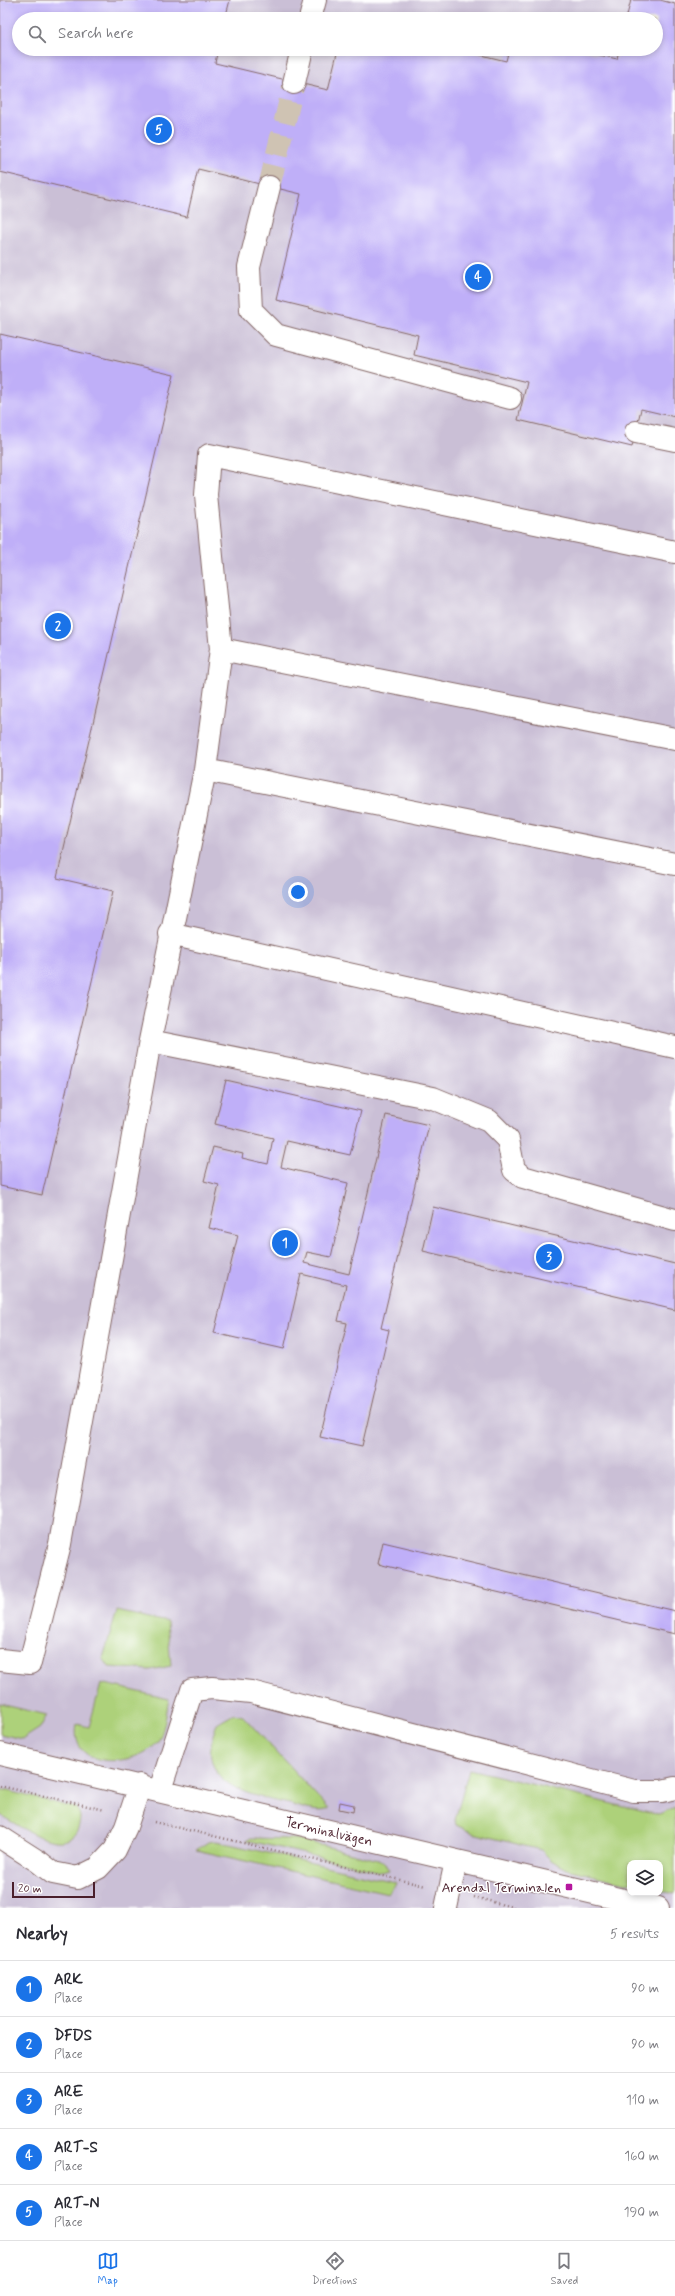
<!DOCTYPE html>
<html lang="en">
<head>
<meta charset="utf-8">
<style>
  body { margin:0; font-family:Mynerve,sans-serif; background:#f7f7f7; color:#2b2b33 }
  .controls { position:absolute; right:12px; bottom:12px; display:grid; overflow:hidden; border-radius:8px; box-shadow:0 2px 6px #0003 }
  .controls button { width:36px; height:36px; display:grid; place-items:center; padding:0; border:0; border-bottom:1px solid #e1e1e2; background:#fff; color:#2b2b33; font:20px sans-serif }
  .scale { position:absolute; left:12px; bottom:10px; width:83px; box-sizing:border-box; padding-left:4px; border:2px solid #4a1f2b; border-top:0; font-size:11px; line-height:14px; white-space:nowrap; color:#4a1f2b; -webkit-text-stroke:3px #fff; paint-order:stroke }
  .you { position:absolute; left:298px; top:892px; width:14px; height:14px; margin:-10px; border:3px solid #fff; border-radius:50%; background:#1a73e8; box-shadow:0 0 0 6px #1a73e833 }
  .badge { display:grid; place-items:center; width:26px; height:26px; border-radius:50%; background:#1a73e8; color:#fff; font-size:13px; font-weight:700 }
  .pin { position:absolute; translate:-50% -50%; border:2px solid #fff; box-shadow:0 1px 4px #0006 }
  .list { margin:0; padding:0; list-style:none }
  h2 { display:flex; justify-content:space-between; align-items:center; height:52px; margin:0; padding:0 16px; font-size:17px }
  h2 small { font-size:13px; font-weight:400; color:#7c7c81 }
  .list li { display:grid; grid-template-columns:26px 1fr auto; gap:12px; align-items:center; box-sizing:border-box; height:56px; padding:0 16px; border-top:1px solid #e1e1e2 }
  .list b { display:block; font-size:15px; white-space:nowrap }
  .list p { margin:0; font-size:13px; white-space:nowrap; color:#7c7c81 }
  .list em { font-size:13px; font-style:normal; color:#7c7c81 }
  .icon { flex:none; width:22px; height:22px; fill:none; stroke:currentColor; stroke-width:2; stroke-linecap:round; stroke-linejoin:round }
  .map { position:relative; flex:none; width:675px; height:1908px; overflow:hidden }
  .search { position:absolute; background:#fff; box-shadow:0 2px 6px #0003; left:12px; right:12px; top:12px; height:44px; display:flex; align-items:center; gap:10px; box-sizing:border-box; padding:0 14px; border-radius:22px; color:#7c7c81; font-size:15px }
  .sheet { height:332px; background:#fff }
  nav { display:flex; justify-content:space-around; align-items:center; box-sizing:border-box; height:56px; border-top:1px solid #e1e1e2; background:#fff; font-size:11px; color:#7c7c81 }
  nav a { display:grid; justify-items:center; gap:2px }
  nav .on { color:#1a73e8 }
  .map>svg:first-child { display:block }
</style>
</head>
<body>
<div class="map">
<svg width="675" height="1908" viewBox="0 0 675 1908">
  <rect width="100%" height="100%" fill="#fff"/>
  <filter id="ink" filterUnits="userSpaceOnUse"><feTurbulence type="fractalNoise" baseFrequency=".025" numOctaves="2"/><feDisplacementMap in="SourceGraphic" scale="8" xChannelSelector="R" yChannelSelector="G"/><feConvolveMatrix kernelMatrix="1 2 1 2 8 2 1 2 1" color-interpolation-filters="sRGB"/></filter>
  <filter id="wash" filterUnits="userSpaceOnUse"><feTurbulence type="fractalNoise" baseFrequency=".012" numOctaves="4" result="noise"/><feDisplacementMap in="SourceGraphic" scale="16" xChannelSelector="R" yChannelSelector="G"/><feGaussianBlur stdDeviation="0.9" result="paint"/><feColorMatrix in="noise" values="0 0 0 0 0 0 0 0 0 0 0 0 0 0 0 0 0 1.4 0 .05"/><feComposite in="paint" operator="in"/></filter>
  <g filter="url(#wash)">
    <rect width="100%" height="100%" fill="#f0ecd5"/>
    <!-- industrial -->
    <path fill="#cabfd6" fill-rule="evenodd" d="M0 0H675V1908H0ZM19 19H656V49H19ZM630 1863H660V1893H630Z"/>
    <!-- green -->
    <path fill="#add17a" stroke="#7c7852" d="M117 1611 167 1622 171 1666 150 1670 109 1667 103 1658Z
      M101 1683 169 1699C166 1713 165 1733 156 1744 134 1767 68 1771 77 1724L89 1727Z
      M0 1704 47 1715 40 1728 23 1739 0 1734Z
      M234 1714 243 1716 329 1809C319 1814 300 1807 290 1804 245 1795 192 1783 217 1724Z
      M469 1769 649 1813 659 1814 675 1807V1894L660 1891V1863H630V1884L566 1869 551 1860 541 1850 473 1833 456 1825 455 1820Z
      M0 1789 76 1808C81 1814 81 1820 78 1828 66 1860 18 1825 0 1815Z
      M249 1838 298 1839 378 1860 385 1863 389 1870 381 1872 246 1840Z
      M216 1841 395 1882 396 1884 388 1893 196 1850 208 1842Z"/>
    <g id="blocks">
      <!-- building -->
      <path fill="#bfaff8" d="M0 0H230L225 19H19V49H218L215 63 328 90 338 49H457L506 61 509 49H574L617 59 619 49H656V19H626L631 0H660L675 4V417L641 409 632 447 518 420 527 382 414 355 418 335 276 300 301 194 198 169 187 217 0 172Z
        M0 334 174 374 57 878 113 891 42 1195 0 1186Z
        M226 1080 361 1111 350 1155 287 1141 281 1167 348 1183 331 1257 307 1252 304 1263 349 1274 386 1115 429 1125 381 1328 389 1330 362 1446 320 1437 347 1323 338 1321 346 1285 301 1274 284 1349 214 1333 238 1235 209 1228 219 1185 204 1181 213 1147 243 1154 242 1158 268 1164 273 1138 215 1124Z
        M433 1207 675 1264V1310L423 1251Z
        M383 1542 675 1611V1634L378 1564Z
        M340 1802 354 1805 353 1812 339 1809Z"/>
    </g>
  </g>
  <g filter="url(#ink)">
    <use href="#blocks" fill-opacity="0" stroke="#846766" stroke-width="1"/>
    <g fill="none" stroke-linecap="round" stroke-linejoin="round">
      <!-- minor-tunnel -->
      <path stroke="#cfc3b3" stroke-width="22" stroke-dasharray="22 11" stroke-linecap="butt" d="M269 187 294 83"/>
      <defs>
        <path id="minor" d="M310 19 315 0
          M294 83 302 49
          M269 187 249 267 251 310 276 335 510 398
          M636 432 675 440
          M221 649 675 739
          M205 770 675 864
          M170 934 675 1047
          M150 1041 433 1098 489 1121 508 1140 514 1170 523 1177 675 1220
          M0 1660 30 1663 60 1544 150 1041 205 770 221 649 206 495 209 455 675 552
          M0 1754 658 1908
          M160 1790 192 1690 212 1688 251 1692 634 1791H662L675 1788
          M0 1837 39 1862 53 1873 78 1878 98 1868 115 1850 126 1827 140 1785
          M446 1908 456 1861"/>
      </defs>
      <!-- minor casing -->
      <use href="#minor" stroke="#846766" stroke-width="24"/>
      <!-- path -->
      <path stroke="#846766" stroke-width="2.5" stroke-dasharray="1 3" stroke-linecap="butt" d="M0 1786 105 1810
        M154 1822 426 1886
        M474 1897 516 1908"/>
      <!-- minor -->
      <use href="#minor" stroke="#fff" stroke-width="22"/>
    </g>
  </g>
  <!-- markers -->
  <rect fill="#b5179e" stroke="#fff" stroke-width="1.5" x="565" y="1883" width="8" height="8" rx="2"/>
  <g text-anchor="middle" stroke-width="3" stroke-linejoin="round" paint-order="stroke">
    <!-- street labels -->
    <g font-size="14" fill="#4a1f2b" stroke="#fff">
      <text transform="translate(329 1831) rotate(13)" y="5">Terminalvägen</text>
    </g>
    <!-- poi labels -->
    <g font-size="14" fill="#4a1f2b" stroke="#fff" text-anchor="end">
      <text x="561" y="1892">Arendal Terminalen</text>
    </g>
  </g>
</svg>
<div class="controls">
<button><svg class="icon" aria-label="layers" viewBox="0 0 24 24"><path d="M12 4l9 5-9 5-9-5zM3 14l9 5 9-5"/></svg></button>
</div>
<div class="scale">20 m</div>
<div class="you"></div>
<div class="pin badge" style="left:285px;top:1243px">1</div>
<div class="pin badge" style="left:58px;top:626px">2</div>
<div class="pin badge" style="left:549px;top:1257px">3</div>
<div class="pin badge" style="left:478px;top:277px">4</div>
<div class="pin badge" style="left:159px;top:130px">5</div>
<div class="search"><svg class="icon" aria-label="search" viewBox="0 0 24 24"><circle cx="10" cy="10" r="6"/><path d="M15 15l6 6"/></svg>Search here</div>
</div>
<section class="sheet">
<h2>Nearby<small>5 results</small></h2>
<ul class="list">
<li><span class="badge">1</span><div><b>ARK</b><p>Place</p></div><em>90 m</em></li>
<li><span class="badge">2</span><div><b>DFDS</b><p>Place</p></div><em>90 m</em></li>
<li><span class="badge">3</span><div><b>ARE</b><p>Place</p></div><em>110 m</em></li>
<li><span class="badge">4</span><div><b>ART-S</b><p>Place</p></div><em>160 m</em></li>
<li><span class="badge">5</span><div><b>ART-N</b><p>Place</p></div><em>190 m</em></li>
</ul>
</section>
<nav>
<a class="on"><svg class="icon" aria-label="map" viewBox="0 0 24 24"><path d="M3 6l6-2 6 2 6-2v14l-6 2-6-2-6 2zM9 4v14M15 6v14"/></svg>Map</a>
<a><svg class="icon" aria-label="directions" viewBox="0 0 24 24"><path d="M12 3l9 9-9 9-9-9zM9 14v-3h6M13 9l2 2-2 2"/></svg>Directions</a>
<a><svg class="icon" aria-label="saved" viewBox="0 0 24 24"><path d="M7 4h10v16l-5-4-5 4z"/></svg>Saved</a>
</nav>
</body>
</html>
